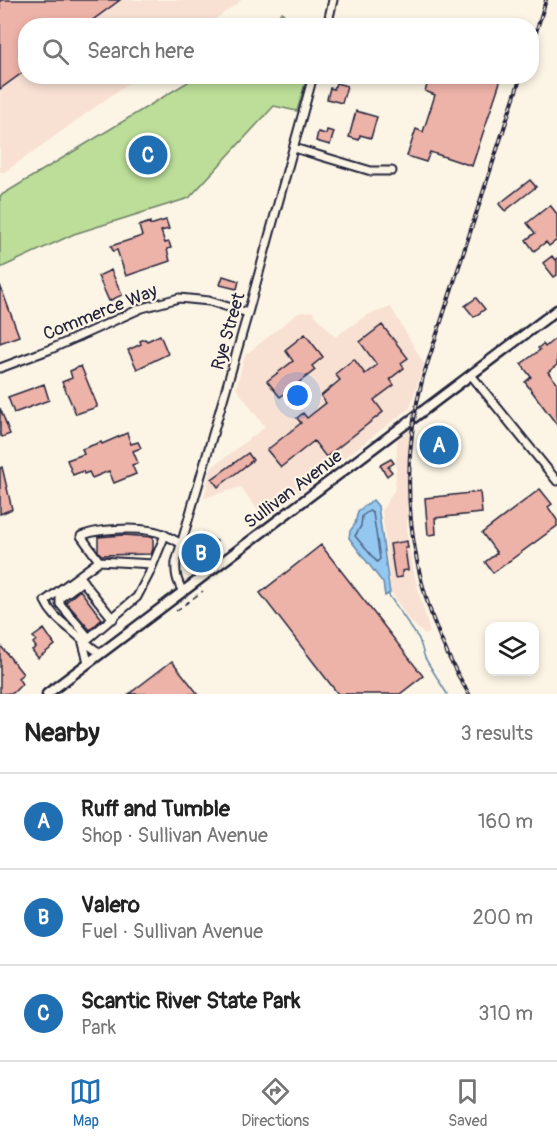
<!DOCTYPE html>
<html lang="en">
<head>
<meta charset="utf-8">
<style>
  body { margin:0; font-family:Pangolin,sans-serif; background:#f2f2f2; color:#222 }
  .controls { position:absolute; right:18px; bottom:18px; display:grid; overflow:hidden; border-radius:12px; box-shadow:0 3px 9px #0003 }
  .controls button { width:54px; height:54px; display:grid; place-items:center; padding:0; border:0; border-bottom:2px solid #e0e0e0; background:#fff; color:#222; font:30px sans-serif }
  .you { position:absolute; left:298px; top:396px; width:21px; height:21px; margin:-15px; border:4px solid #fff; border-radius:50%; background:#1a73e8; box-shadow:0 0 0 9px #1a73e833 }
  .badge { display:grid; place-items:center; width:39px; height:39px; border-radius:50%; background:#1f6fb2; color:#fff; font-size:20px; font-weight:700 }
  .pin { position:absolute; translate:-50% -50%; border:3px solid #fff; box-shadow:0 2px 6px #0006 }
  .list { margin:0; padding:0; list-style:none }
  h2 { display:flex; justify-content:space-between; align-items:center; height:78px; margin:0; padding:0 24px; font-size:26px }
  h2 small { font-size:20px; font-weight:400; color:#767676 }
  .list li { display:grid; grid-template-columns:39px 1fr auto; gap:18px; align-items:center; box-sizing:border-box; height:96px; padding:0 24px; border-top:2px solid #e0e0e0 }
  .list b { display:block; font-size:22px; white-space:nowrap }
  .list p { margin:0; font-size:20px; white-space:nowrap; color:#767676 }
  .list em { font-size:20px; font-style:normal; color:#767676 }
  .icon { flex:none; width:33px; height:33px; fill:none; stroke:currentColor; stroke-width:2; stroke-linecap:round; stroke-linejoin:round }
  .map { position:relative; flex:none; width:557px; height:694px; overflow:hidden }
  .search { position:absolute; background:#fff; box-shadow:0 3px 9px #0003; left:18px; right:18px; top:18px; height:66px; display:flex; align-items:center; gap:15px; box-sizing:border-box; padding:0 21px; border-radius:24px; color:#767676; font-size:22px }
  .sheet { height:366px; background:#fff }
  nav { display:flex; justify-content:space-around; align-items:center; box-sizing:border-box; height:84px; border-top:2px solid #e0e0e0; background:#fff; font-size:16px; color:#767676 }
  nav a { display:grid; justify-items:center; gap:3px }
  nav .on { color:#1f6fb2 }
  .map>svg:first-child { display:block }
</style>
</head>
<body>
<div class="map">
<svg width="557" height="694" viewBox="0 0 557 694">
  <rect width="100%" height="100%" fill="#fcf5e5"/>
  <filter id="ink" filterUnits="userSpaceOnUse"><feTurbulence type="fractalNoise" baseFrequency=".0167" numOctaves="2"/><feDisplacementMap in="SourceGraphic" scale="12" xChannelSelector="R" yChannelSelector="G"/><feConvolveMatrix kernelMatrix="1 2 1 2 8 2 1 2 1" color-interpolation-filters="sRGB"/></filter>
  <g filter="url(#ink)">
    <!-- built -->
    <path fill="#f8e1d3" d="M0 0H242L207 25 26 26V76L137 77 5 172H0Z
      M391 307 424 364 410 408 264 519 241 487 204 498 211 468 265 427 236 388 245 355 298 313 312 311 335 337 367 315Z
      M410 428 407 536 415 578 430 632 425 635 408 619 391 592 382 510 395 489 397 440Z"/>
    <!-- green -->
    <path fill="#bcde98" stroke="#6f806a" stroke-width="1.5" d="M282 12 292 25H269Z
      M196 77H307L297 111 274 106 189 198 74 234 0 268V196Z"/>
    <!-- water -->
    <path fill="#94c8f1" stroke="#6686a8" stroke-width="1.5" d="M373 500 378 506 390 593 385 596 383 583 349 538 350 531 355 524 358 511Z"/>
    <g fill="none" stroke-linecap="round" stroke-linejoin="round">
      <!-- shore -->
      <path stroke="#506484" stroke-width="1.5" d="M369 511 373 513 380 559 377 562 355 536 361 526 362 516Z"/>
      <!-- stream -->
      <path stroke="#6686a8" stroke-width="1.5" d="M388 594 419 639 425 658 447 694"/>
    </g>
    <!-- building -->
    <path fill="#edb2a8" stroke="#22223b" stroke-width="1.5" d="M0 0H120L90 22 93 26H26V70L0 89Z
      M430 76H502L472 166 430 152 426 162 407 156 416 129 423 132 435 95 425 91Z
      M336 83 347 86 342 103 327 99 330 88 334 89Z
      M356 111 377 117 371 138 360 135 359 140 349 137Z
      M327 130 334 132 330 145 316 141 318 132 326 134Z
      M530 180 536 187 505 211 499 204Z
      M550 205 557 214V240L549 246 546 242 534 251 526 240 535 233 527 223Z
      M166 220 169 229 161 231 165 243 169 242 171 248 167 249 170 261 126 276 117 250 113 251 111 246 142 236 139 226 150 222V225Z
      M552 256 555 260 557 258V275L554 277 543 263Z
      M111 270 122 295 109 301 98 276Z
      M223 276 239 281 237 289 220 285Z
      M0 285 19 336 0 343Z
      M476 298 485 309 474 317 465 306Z
      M382 325 408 358 401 363 404 368 390 379 394 385 374 400 383 412 326 457 314 441 281 467 267 450 301 423 297 418 303 413 307 418 326 403 321 396 340 380 335 374 354 359 365 374 377 365 360 342Z
      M305 334 323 357 312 366 315 370 280 397 267 381 293 361 285 350Z
      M160 335 168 354 137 369 128 350 141 344 140 341 145 339 147 341Z
      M557 337V365L548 372 557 383V425L525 382 531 377 521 364 540 350 538 348 543 344 545 347Z
      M81 366 97 405V407L76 414 62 382 72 378 70 371Z
      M44 384 49 400 14 413 8 397Z
      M0 408 10 434 2 437 0 435Z
      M127 433 131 444 138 442 141 448 133 451 138 463 132 465 136 474 114 483 109 471 92 478 89 472 84 474 83 471 73 475 67 460 84 454 82 449 101 442 102 444Z
      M435 433H444L443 458H434Z
      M248 453 253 460 218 487 212 479Z
      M391 459 394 463 388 467 392 472 387 476 380 465Z
      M2 467 12 509 0 514V468Z
      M540 489 552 504 548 507 557 520V526L493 573 485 562 497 553 482 533Z
      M480 492 482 513 435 518 436 534 428 535 425 498Z
      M202 534 217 541 212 550 198 542Z
      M123 535 153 537V549L151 554 101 555 98 551V537Z
      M407 541 408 548H405L408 570 402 571V577L395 578 390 544Z
      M321 545 423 676 400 694H338L260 593Z
      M80 590 102 619 90 630 66 602Z
      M44 629 55 645 38 658 32 650 36 647 33 643 36 640 33 637Z
      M0 645 23 674 18 678 22 684 13 693 0 694Z
      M172 661 198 694H129Z"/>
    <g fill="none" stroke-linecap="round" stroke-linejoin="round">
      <defs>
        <path id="minor" d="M327 26 333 0
          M294 148 371 171H392
          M0 368 51 349 142 308 179 298 209 301 248 313
          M471 375 557 481
          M99 561 45 601C51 614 59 620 70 629 82 639 86 644 100 653
          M153 564 99 561 81 536C99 528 147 526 165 535
          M80 578 113 619
          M83 581 60 598V604L89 638
          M183 592C177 581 175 574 176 562L248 313 313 76
          M83 643 137 597 149 574 165 535 182 544
          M83 643 88 662"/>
        <path id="major" d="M47 694 557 310"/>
      </defs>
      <!-- minor casing -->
      <use href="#minor" stroke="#22223b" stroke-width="11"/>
      <!-- major casing -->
      <use href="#major" stroke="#22223b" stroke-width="13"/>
      <!-- path -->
      <path stroke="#22223b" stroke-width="1.5" stroke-dasharray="6 4.5" stroke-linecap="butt" d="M176 611 203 591"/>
      <!-- minor -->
      <use href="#minor" stroke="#fcf5e5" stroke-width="7"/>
      <!-- major -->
      <use href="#major" stroke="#fcf5e5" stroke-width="8"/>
      <defs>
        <path id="rail" d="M532 45 546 0
          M469 694C411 599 394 484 423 377L521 76"/>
      </defs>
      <!-- rail casing -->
      <use href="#rail" stroke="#22223b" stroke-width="4"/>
      <!-- rail -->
      <use href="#rail" stroke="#fcf5e5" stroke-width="1.5" stroke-dasharray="4.5" stroke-linecap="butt"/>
    </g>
  </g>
  <g text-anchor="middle" stroke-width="4.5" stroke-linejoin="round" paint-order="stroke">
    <!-- street labels -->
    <g font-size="18" fill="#22223b" stroke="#fcf5e5">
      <text transform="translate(100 312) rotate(-22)" y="6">Commerce Way</text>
      <text transform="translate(228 331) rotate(-74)" y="6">Rye Street</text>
      <text transform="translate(293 489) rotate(-37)" y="6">Sullivan Avenue</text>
    </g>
  </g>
</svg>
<div class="controls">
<button><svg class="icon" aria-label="layers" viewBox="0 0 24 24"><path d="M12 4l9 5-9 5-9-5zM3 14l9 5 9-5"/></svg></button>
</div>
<div class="you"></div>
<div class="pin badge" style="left:439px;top:445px">A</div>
<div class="pin badge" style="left:201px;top:553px">B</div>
<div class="pin badge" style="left:148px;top:155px">C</div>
<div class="search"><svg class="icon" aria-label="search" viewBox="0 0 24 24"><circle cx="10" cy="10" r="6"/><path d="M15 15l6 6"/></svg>Search here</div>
</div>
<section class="sheet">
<h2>Nearby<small>3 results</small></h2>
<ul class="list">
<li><span class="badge">A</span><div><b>Ruff and Tumble</b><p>Shop · Sullivan Avenue</p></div><em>160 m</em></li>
<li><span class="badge">B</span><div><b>Valero</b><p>Fuel · Sullivan Avenue</p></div><em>200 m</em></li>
<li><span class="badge">C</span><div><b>Scantic River State Park</b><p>Park</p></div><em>310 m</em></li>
</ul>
</section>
<nav>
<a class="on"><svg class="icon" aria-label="map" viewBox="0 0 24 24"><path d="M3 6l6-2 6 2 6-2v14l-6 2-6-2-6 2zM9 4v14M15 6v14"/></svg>Map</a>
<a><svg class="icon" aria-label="directions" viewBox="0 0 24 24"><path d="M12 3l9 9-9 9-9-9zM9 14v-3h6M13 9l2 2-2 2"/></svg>Directions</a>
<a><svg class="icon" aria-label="saved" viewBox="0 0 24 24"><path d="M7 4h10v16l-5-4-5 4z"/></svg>Saved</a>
</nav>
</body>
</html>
